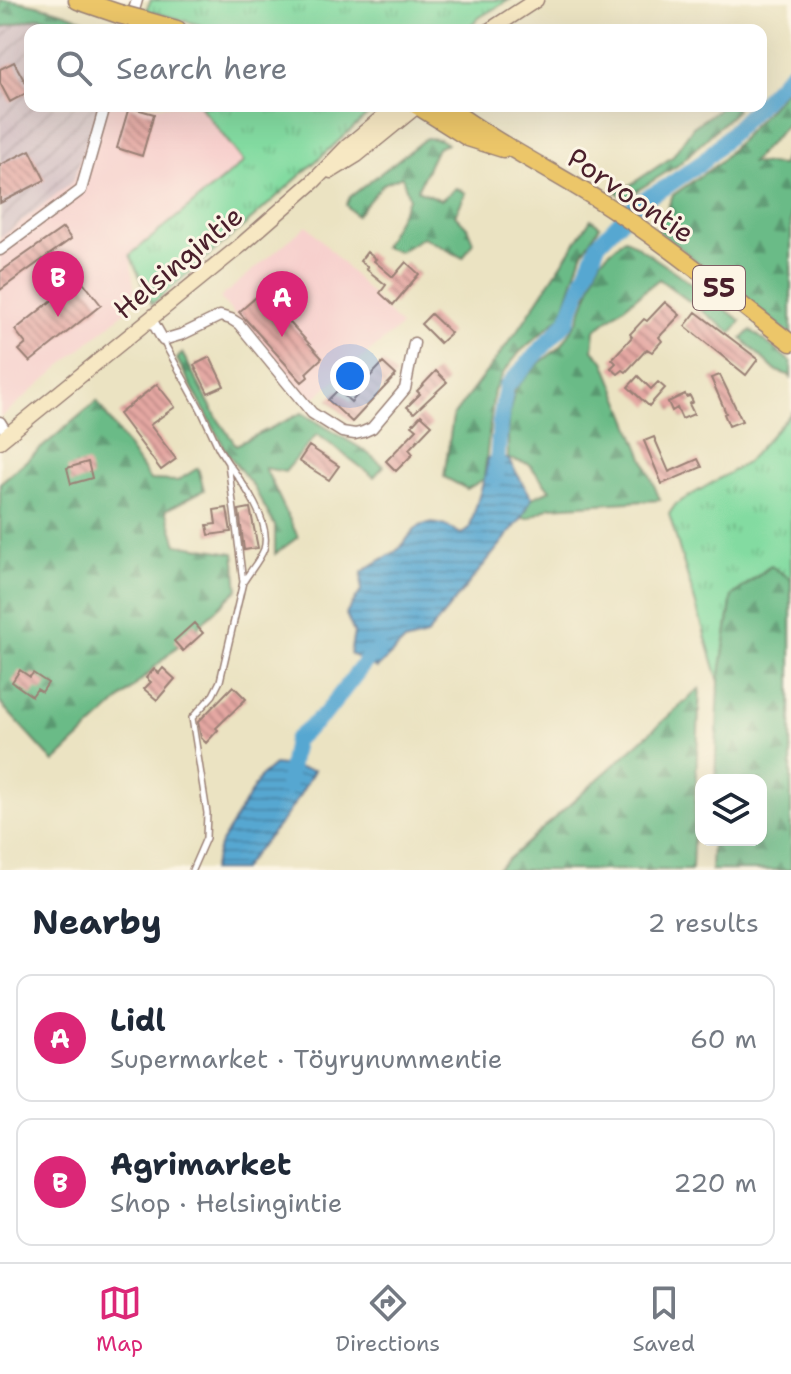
<!DOCTYPE html>
<html lang="en">
<head>
<meta charset="utf-8">
<style>
  body { margin:0; font-family:"Shantell Sans",sans-serif; background:#f2f2f3; color:#1f2937 }
  .controls { position:absolute; right:24px; bottom:24px; display:grid; overflow:hidden; border-radius:16px; box-shadow:0 8px 32px #0002 }
  .controls button { width:72px; height:72px; display:grid; place-items:center; padding:0; border:0; border-bottom:2px solid #e0e1e3; background:#fff; color:#1f2937; font:40px sans-serif }
  .you { position:absolute; left:350px; top:376px; width:28px; height:28px; margin:-20px; border:6px solid #fff; border-radius:50%; background:#1a73e8; box-shadow:0 0 0 12px #1a73e833 }
  .badge { display:grid; place-items:center; width:52px; height:52px; border-radius:50%; background:#db2777; color:#fff; font-size:26px; font-weight:700 }
  .pin { position:absolute; translate:-50% -66px; filter:drop-shadow(0 2px 4px #0008) }
  .pin::after { content:''; position:absolute; top:42px; width:28px; height:24px; background:inherit; clip-path:polygon(0 0,100% 0,50% 100%) }
  .list { margin:0; padding:0; list-style:none }
  h2 { display:flex; justify-content:space-between; align-items:center; height:104px; margin:0; padding:0 32px; font-size:34px }
  h2 small { font-size:26px; font-weight:400; color:#747a83 }
  .list li { display:grid; grid-template-columns:52px 1fr auto; gap:24px; align-items:center; box-sizing:border-box; height:128px; margin:0 16px 16px; padding:0 16px; border:2px solid #e0e1e3; border-radius:16px }
  .list b { display:block; font-size:30px; white-space:nowrap }
  .list p { margin:0; font-size:26px; white-space:nowrap; color:#747a83 }
  .list em { font-size:26px; font-style:normal; color:#747a83 }
  .icon { flex:none; width:44px; height:44px; fill:none; stroke:currentColor; stroke-width:2; stroke-linecap:round; stroke-linejoin:round }
  .map { position:relative; flex:none; width:791px; height:870px; overflow:hidden }
  .search { position:absolute; background:#fff; box-shadow:0 8px 32px #0002; left:24px; right:24px; top:24px; height:88px; display:flex; align-items:center; gap:20px; box-sizing:border-box; padding:0 28px; border-radius:16px; color:#747a83; font-size:30px }
  .sheet { height:392px; background:#fff }
  nav { display:flex; justify-content:space-around; align-items:center; box-sizing:border-box; height:112px; border-top:2px solid #e0e1e3; background:#fff; font-size:22px; color:#747a83 }
  nav a { display:grid; justify-items:center; gap:4px }
  nav .on { color:#db2777 }
  .map>svg:first-child { display:block }
</style>
</head>
<body>
<div class="map">
<svg width="791" height="870" viewBox="0 0 791 870">
  <defs>
    <pattern id="industrial-furrows" width="10" height="10" patternUnits="userSpaceOnUse" patternTransform="scale(2)"><rect width="10" height="10" fill="#d2bec3"/><path d="M-1 1l2-2M0 10L10 0M9 11l2-2" fill="none" stroke="#b6a3a8"/></pattern>
    <pattern id="grass-tufts" width="24" height="20" patternUnits="userSpaceOnUse" patternTransform="scale(2)"><rect width="24" height="20" fill="#83dba1"/><path d="M3 7l-1-3M5 7V3M7 7l1-3M15 17l-1-3M17 17v-4M19 17l1-3" fill="none" stroke="#73bc8b"/></pattern>
    <pattern id="forest-firs" width="22" height="20" patternUnits="userSpaceOnUse" patternTransform="scale(2)"><rect width="22" height="20" fill="#6abb87"/><path d="M5 1l3.5 6h-7zM16 11l3.5 6h-7z" fill="#59976f"/></pattern>
    <pattern id="water-rules" width="6" height="5" patternUnits="userSpaceOnUse" patternTransform="scale(2)"><rect width="6" height="5" fill="#57a7d1"/><path d="M0 2.5h6" fill="none" stroke="#4a87aa"/></pattern>
    <pattern id="building-back-hatch" width="6" height="6" patternUnits="userSpaceOnUse" patternTransform="scale(2)"><rect width="6" height="6" fill="#e4a7a2"/><path d="M-1 5l2 2M0 0l6 6M5-1l2 2" fill="none" stroke="#bb8784"/></pattern>
  </defs>
  <rect width="100%" height="100%" fill="#fcf5e5"/>
  <filter id="ink" filterUnits="userSpaceOnUse"><feTurbulence type="fractalNoise" baseFrequency=".0125" numOctaves="2"/><feDisplacementMap in="SourceGraphic" scale="16" xChannelSelector="R" yChannelSelector="G"/><feConvolveMatrix kernelMatrix="1 2 1 2 8 2 1 2 1" color-interpolation-filters="sRGB"/></filter>
  <filter id="wash" filterUnits="userSpaceOnUse"><feTurbulence type="fractalNoise" baseFrequency=".006" numOctaves="4" result="noise"/><feDisplacementMap in="SourceGraphic" scale="32" xChannelSelector="R" yChannelSelector="G"/><feGaussianBlur stdDeviation="1.8" result="paint"/><feColorMatrix in="noise" values="0 0 0 0 0 0 0 0 0 0 0 0 0 0 0 0 0 1.4 0 .05"/><feComposite in="paint" operator="in"/></filter>
  <g filter="url(#wash)">
    <rect width="100%" height="100%" fill="#ebe3c2"/>
    <!-- built -->
    <path fill="#f7d0cd" d="M98 106H200L245 162 130 254 136 302 0 418V238L73 181Z
      M307 225 401 326 309 402 220 298Z"/>
    <!-- industrial -->
    <path fill="url(#industrial-furrows)" d="M40 17 88 30H30V106H98L73 181 0 238V28Z"/>
    <!-- grass -->
    <path fill="url(#grass-tufts)" stroke="#667d66" stroke-width="2" d="M151 0H509L480 17 465 30H218L146 10Z
      M200 106H375V108L253 218 152 304 130 255 244 162Z
      M791 413V579L770 566 732 596 719 682 669 514 676 504 746 463Z"/>
    <!-- forest -->
    <path fill="url(#forest-firs)" stroke="#5a6d59" stroke-width="2" d="M0 0C27 0 79 14 101 30L40 17 0 28Z
      M791 84V120L751 163 782 165 786 152 791 156V335L658 231 673 195 719 163Z
      M723 106H735L737 110 678 165 625 198 615 191 627 187 672 157 693 127Z
      M426 138 439 139 447 144 437 148 417 190 441 200 456 188 466 193 455 215 467 227 473 242 463 258 423 237 399 252 383 247 409 198 402 176 383 184 356 216 346 205 350 197Z
      M591 219 600 226 582 254 562 315 520 352 504 372 494 390 484 479 467 489 444 477 453 416 521 326Z
      M625 238 678 274 741 321 732 333 659 279 595 330 593 350 604 361 660 500 550 507 529 518H522L532 498 550 490 529 464 508 459V420L515 389 537 365 561 346 578 320 601 259Z
      M751 330 791 362V378L789 375 776 371 742 339Z
      M182 353 217 418 236 445 302 413 362 449 384 466 374 477 317 434 285 472 265 468 298 537 275 554V526L253 486 228 454 177 359Z
      M97 401 150 480 177 481 198 468 204 490 166 510 177 544 234 553 238 589 54 762 0 703V483Z
      M771 566 791 579V870H711L712 840H761V780H715L719 682 732 596Z
      M700 688 692 870H496Z"/>
    <!-- water -->
    <path fill="url(#water-rules)" stroke="#50637e" stroke-width="2" d="M488 458 508 459 532 498 522 518 426 636 404 642 377 668 350 654 354 633 346 614 361 591 362 572C373 564 385 558 396 551 403 547 408 537 413 531 428 517 446 524 461 534L469 530 484 479Z
      M274 765 314 770C305 787 295 804 283 820 270 837 254 851 242 870H212L219 846 260 777Z"/>
    <g fill="none" stroke-linecap="round" stroke-linejoin="round">
      <!-- river -->
      <path stroke="#57a7d1" stroke-width="16" d="M761 103 791 72
        M496 479 500 423 506 387 567 321 598 244 637 203 666 187 704 161 758 106
        M287 788 295 740 325 714 370 656 379 650"/>
    </g>
    <g id="blocks">
      <!-- building -->
      <path fill="url(#building-back-hatch)" d="M14 62 30 91 10 102 0 83V69Z
        M129 107 154 114 142 156 117 148Z
        M30 150 45 180 0 203V165Z
        M63 228 71 239 0 290V272Z
        M367 252 376 259 374 261 393 277 406 262 419 274 393 305 380 293 386 285 366 269 368 267 360 261Z
        M80 278 101 305 30 362 19 350 26 344 15 330Z
        M270 285 291 308 283 315 322 358 306 373 308 377 302 382 239 312Z
        M665 302 680 315 659 337 662 341 652 352 647 349 626 372 623 370 618 374 611 368 616 363 612 359 632 337 630 334 644 319 647 321Z
        M696 312 758 359 746 375 685 326Z
        M431 314 451 333 440 343 421 324Z
        M210 357 224 386 208 393 194 365Z
        M383 363 396 375 352 422 328 400 338 390 351 402 360 392 358 389Z
        M436 371 447 382 414 413 407 407 420 394 417 391Z
        M720 375 742 421 729 426 724 414 726 413 711 378Z
        M638 376 651 389 658 382 665 388 649 406 628 387Z
        M157 384 175 407 150 425 176 459 161 470 119 414Z
        M685 394 686 397 690 396 693 402 689 404 694 414 682 419 677 408 672 411 668 402Z
        M421 415 432 425 409 449 413 454 396 471 386 461 417 429 412 425Z
        M654 437 669 472 698 459 702 467 662 484 644 441Z
        M309 446 339 466 329 480 299 461Z
        M88 462 92 478 71 484 67 468Z
        M227 508 231 532 209 535 207 525 216 524 214 510Z
        M250 508 258 548 244 550 239 510Z
        M194 623 203 633 183 651 174 641Z
        M163 668 175 679 157 700 144 689 151 682 146 678 154 669 159 673Z
        M20 670 30 677 33 673 48 683 42 692 37 689 32 696 12 682Z
        M233 686 246 699 216 728 218 730 206 743 201 738 198 722Z"/>
    </g>
  </g>
  <g filter="url(#ink)">
    <use href="#blocks" fill-opacity="0" stroke="#9a8176" stroke-width="2"/>
    <g fill="none" stroke-linecap="round" stroke-linejoin="round">
      <defs>
        <path id="lane" d="M163 341 201 410 219 449 228 463 243 582 220 681 213 695 192 718 207 813 206 838 192 870
          M228 463C243 483 272 523 264 549 260 560 250 571 244 581"/>
        <path id="street" d="M128 30 137 0
          M0 250 81 190 105 106
          M151 319 163 340 183 334 220 316 231 319 239 324 257 346 312 413 342 432 355 434 363 432 372 428 405 389 414 343
          M0 422 8 435"/>
        <path id="secondary" d="M490 30 536 0
          M331 171 357 155 417 106
          M0 441 240 246 313 182 348 146 396 106"/>
        <path id="primary" d="M417 106 468 138 503 149
          M446 106C496 143 551 170 603 203 669 245 729 296 791 343"/>
        <path id="highway" d="M78 0 119 14
          M145 21 177 30"/>
      </defs>
      <!-- lane casing -->
      <use href="#lane" stroke="#9a8176" stroke-width="8"/>
      <!-- street casing -->
      <use href="#street" stroke="#9a8176" stroke-width="13"/>
      <!-- secondary casing -->
      <use href="#secondary" stroke="#9a8176" stroke-width="17"/>
      <!-- primary casing -->
      <use href="#primary" stroke="#9a8176" stroke-width="19"/>
      <!-- highway casing -->
      <use href="#highway" stroke="#9a8176" stroke-width="21"/>
      <!-- lane -->
      <use href="#lane" stroke="#fff" stroke-width="5"/>
      <!-- street -->
      <use href="#street" stroke="#fff" stroke-width="10"/>
      <!-- secondary -->
      <use href="#secondary" stroke="#f7e8c3" stroke-width="14"/>
      <!-- primary -->
      <use href="#primary" stroke="#ecc669" stroke-width="16"/>
      <!-- highway -->
      <use href="#highway" stroke="#ecc669" stroke-width="18"/>
      <defs>
        <path id="highway-bridge" d="M119 14 145 21"/>
      </defs>
      <!-- highway-bridge casing -->
      <use href="#highway-bridge" stroke="#9a8176" stroke-width="21" stroke-linecap="butt"/>
      <!-- highway-bridge -->
      <use href="#highway-bridge" stroke="#ecc669" stroke-width="18"/>
    </g>
  </g>
  <g text-anchor="middle" stroke-width="6" stroke-linejoin="round" paint-order="stroke">
    <!-- shield labels -->
    <rect fill="#fcf5e5" stroke="#7f5f63" stroke-width="2" x="693" y="266" width="52" height="44" rx="6"/>
    <g font-size="26" font-weight="bold" fill="#4a1f2b">
      <text x="719" y="297">55</text>
    </g>
    <!-- street labels -->
    <g font-size="28" fill="#4a1f2b" stroke="#fcf5e5">
      <text transform="translate(631 195) rotate(34)" y="10">Porvoontie</text>
      <text transform="translate(178 262) rotate(-40)" y="10">Helsingintie</text>
    </g>
  </g>
</svg>
<div class="controls">
<button><svg class="icon" aria-label="layers" viewBox="0 0 24 24"><path d="M12 4l9 5-9 5-9-5zM3 14l9 5 9-5"/></svg></button>
</div>
<div class="you"></div>
<div class="pin badge" style="left:282px;top:337px">A</div>
<div class="pin badge" style="left:58px;top:317px">B</div>
<div class="search"><svg class="icon" aria-label="search" viewBox="0 0 24 24"><circle cx="10" cy="10" r="6"/><path d="M15 15l6 6"/></svg>Search here</div>
</div>
<section class="sheet">
<h2>Nearby<small>2 results</small></h2>
<ul class="list">
<li><span class="badge">A</span><div><b>Lidl</b><p>Supermarket · Töyrynummentie</p></div><em>60 m</em></li>
<li><span class="badge">B</span><div><b>Agrimarket</b><p>Shop · Helsingintie</p></div><em>220 m</em></li>
</ul>
</section>
<nav>
<a class="on"><svg class="icon" aria-label="map" viewBox="0 0 24 24"><path d="M3 6l6-2 6 2 6-2v14l-6 2-6-2-6 2zM9 4v14M15 6v14"/></svg>Map</a>
<a><svg class="icon" aria-label="directions" viewBox="0 0 24 24"><path d="M12 3l9 9-9 9-9-9zM9 14v-3h6M13 9l2 2-2 2"/></svg>Directions</a>
<a><svg class="icon" aria-label="saved" viewBox="0 0 24 24"><path d="M7 4h10v16l-5-4-5 4z"/></svg>Saved</a>
</nav>
</body>
</html>
